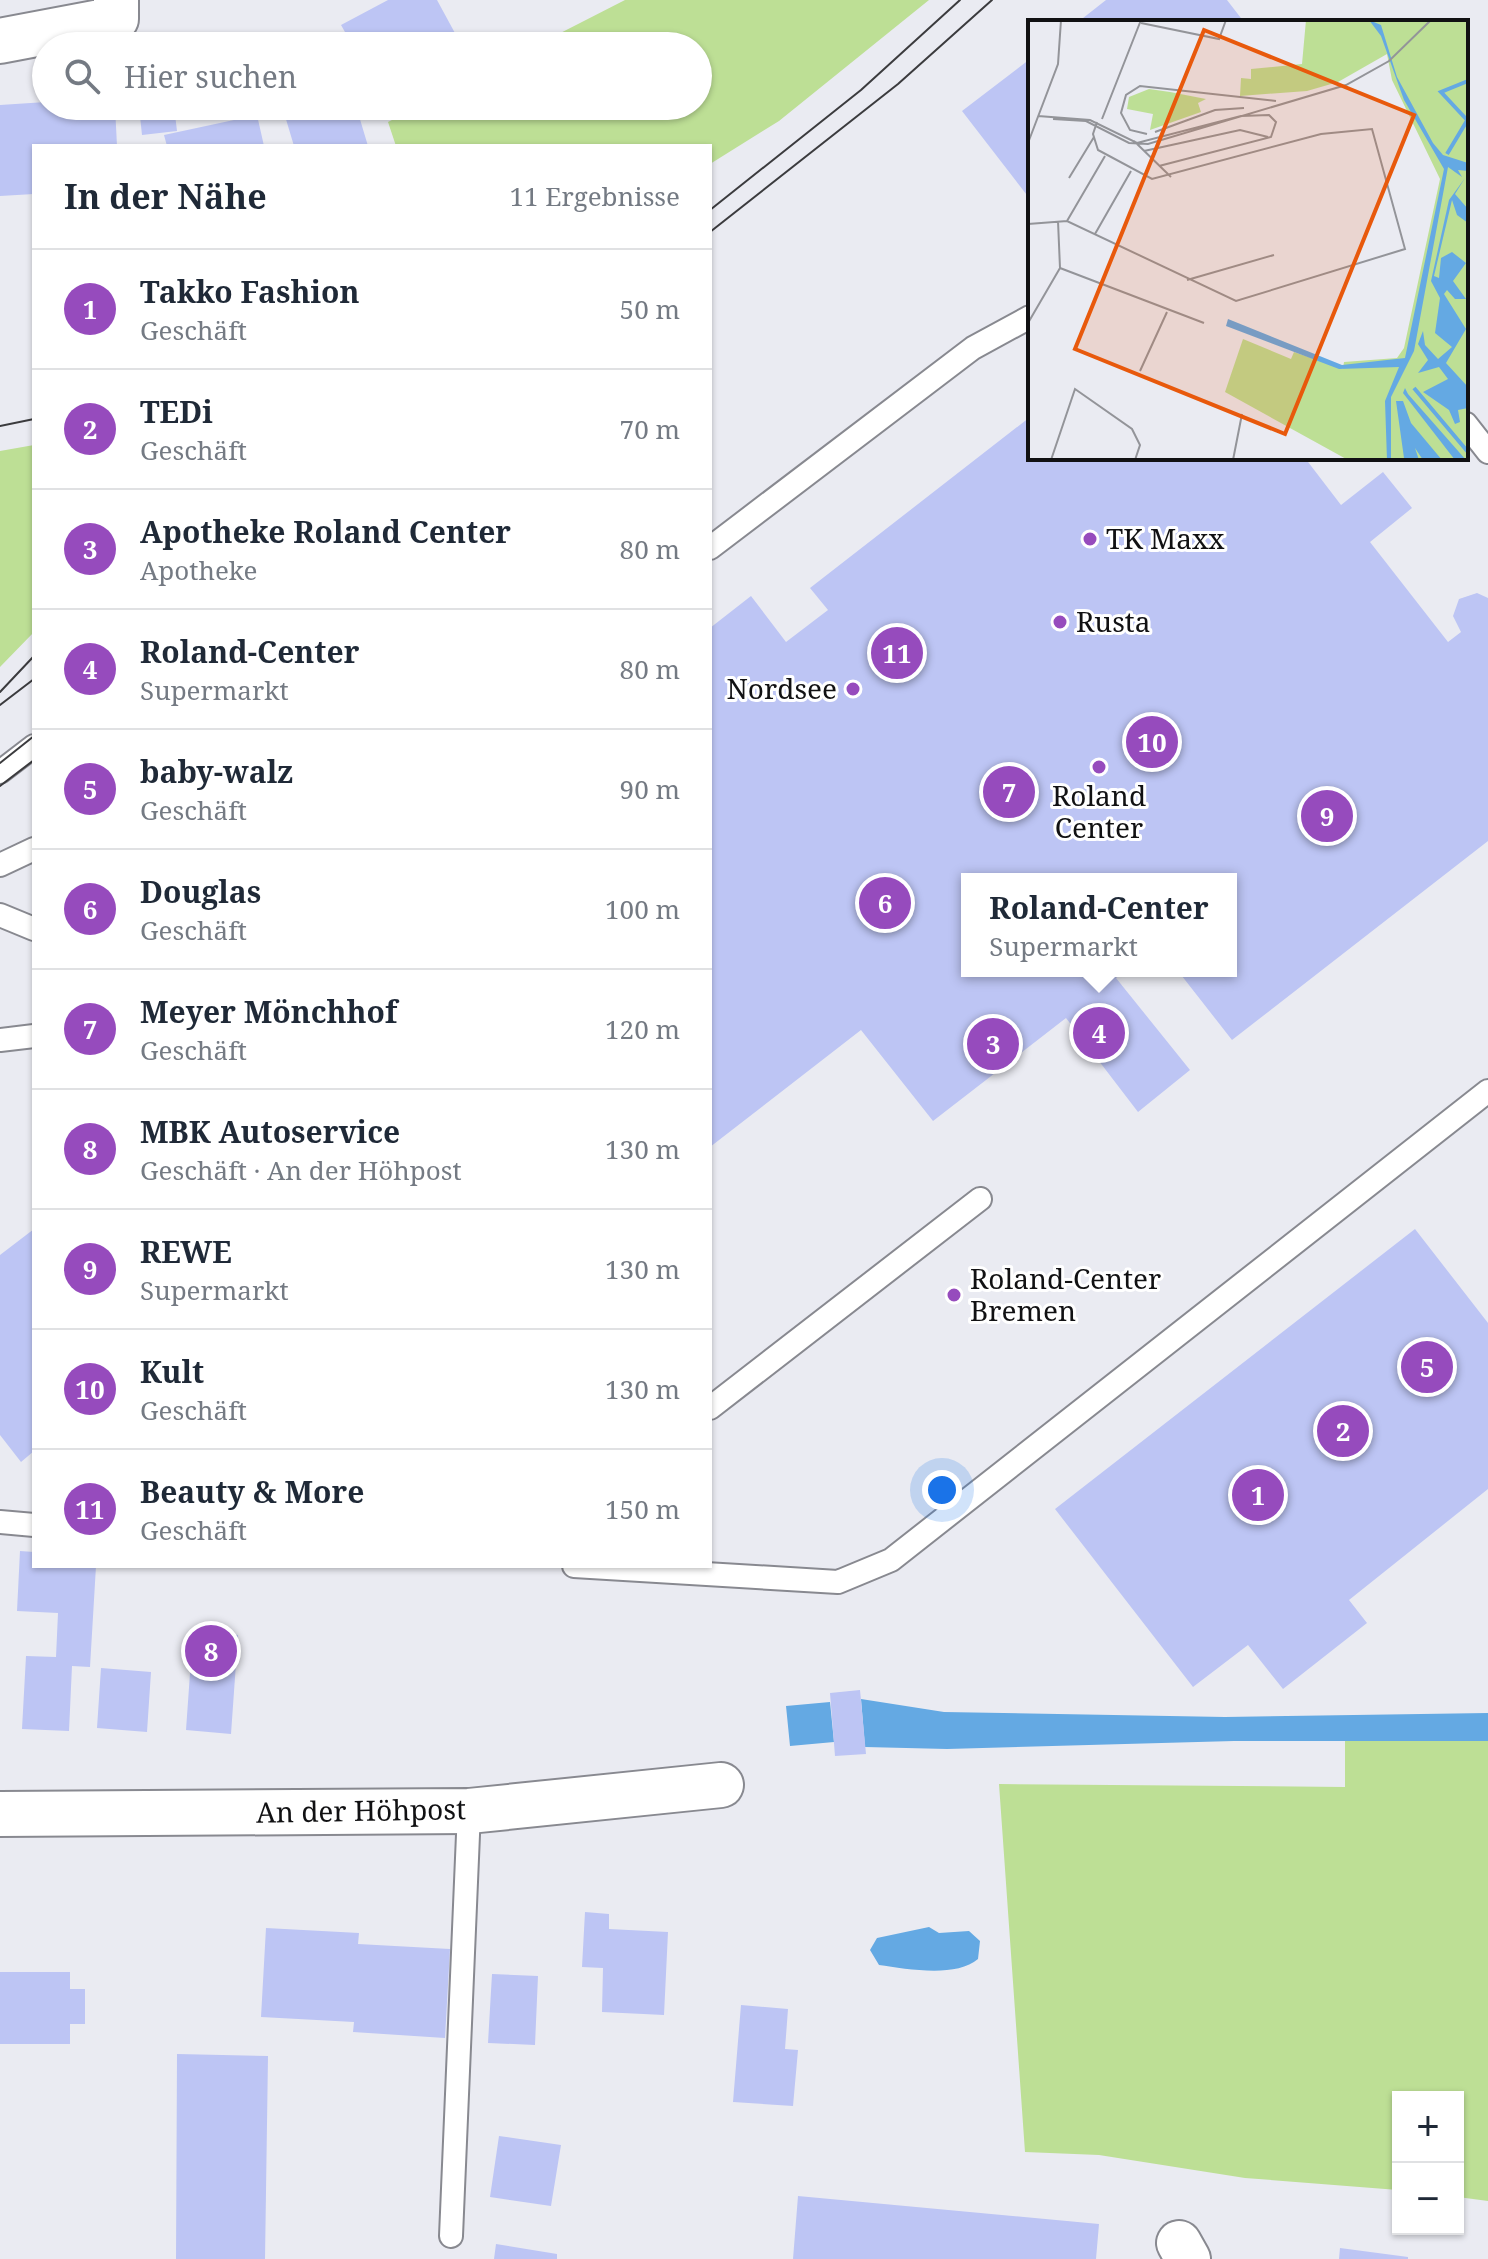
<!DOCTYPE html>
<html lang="de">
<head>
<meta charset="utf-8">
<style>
  body { margin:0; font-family:"Noto Serif",serif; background:#f2f2f3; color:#1f2937 }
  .controls { position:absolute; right:24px; bottom:24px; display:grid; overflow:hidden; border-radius:0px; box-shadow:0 2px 6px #0004 }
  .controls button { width:72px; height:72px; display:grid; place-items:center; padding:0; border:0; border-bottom:2px solid #e0e1e3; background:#fff; color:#1f2937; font:40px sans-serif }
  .you { position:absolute; left:942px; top:1490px; width:28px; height:28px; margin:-20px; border:6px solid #fff; border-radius:50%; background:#1a73e8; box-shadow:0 0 0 12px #1a73e833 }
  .badge { display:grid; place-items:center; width:52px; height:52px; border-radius:50%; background:#964bbd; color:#fff; font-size:26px; font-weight:700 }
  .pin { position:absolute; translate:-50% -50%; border:4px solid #fff; box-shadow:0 2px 8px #0006 }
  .popup { position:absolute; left:961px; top:873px; width:276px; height:104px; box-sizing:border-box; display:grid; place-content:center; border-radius:0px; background:#fff; filter:drop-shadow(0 2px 6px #0005); font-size:26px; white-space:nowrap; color:#747a83 }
  .popup b { font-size:30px; color:#1f2937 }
  .popup::after { content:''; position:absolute; left:50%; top:100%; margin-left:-16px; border:16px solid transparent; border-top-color:#fff }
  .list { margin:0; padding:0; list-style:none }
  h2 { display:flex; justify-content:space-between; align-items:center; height:104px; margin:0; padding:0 32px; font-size:34px }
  h2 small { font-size:26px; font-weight:400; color:#747a83 }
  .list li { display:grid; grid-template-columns:52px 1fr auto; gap:24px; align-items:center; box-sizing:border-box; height:120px; padding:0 32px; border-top:2px solid #e0e1e3 }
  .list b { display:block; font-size:30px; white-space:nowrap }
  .list p { margin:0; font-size:26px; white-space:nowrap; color:#747a83 }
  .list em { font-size:26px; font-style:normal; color:#747a83 }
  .icon { flex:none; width:44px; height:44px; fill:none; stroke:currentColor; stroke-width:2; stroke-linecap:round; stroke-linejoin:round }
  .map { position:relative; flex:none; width:1488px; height:2259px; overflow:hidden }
  .search { position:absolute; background:#fff; box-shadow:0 2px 6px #0004; left:32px; top:32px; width:680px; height:88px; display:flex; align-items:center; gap:20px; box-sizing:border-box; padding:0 28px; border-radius:44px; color:#747a83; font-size:30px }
  .panel { position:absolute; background:#fff; box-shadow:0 2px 6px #0004; left:32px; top:144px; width:680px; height:1424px; border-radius:0px }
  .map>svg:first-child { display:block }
</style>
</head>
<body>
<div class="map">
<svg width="1488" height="2259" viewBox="0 0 1488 2259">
  <rect width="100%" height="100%" fill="#eaebf2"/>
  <!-- green -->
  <path fill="#bddf95" d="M625 0H929L779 121 710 164V146H396L388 122 419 106H698V46H535Z
    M34 445V632L0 667V451Z
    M1345 1741H1488V2201L1458 2197V2097H1398V2190L1245 2178 1099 2155 1025 2152 999 1784 1345 1787Z"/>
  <!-- water -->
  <path fill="#64a9e3" d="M861 1699 944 1712 1225 1717 1488 1713V1741H1234L947 1749 865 1747Z
    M830 1702 834 1742 790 1746 786 1706Z
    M929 1927 939 1933 969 1931 980 1941 978 1959C956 1978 907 1969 879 1965L870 1950 877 1938Z"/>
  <!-- building -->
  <path fill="#bdc5f4" d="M388 0H437L462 46H353L341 25Z
    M1106 0H1227L1244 22H1078Z
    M184 34 220 37V46H183Z
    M1030 59V199L962 111Z
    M46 102V106H115L117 146H34V194L0 196V105Z
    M174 106 177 131 142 135 139 107Z
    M282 106H356L368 146H294Z
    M257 115 264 146H167L164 135Z
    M1030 417V458H1305L1341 505 1383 472 1412 508 1370 542 1448 642 1461 632 1453 616 1459 599 1477 593 1488 598V841L1232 1040 1178 971H1231V879H967V971H1126L1116 978 1190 1070 1138 1112 1066 1018 933 1121 861 1030 710 1147V628L751 596 786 642 828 610 810 588Z
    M34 1229V1451L21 1462 0 1435V1255Z
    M1415 1229 1488 1323V1489L1349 1600 1367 1623 1283 1689 1248 1645 1193 1687 1055 1509Z
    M20 1551 34 1552V1566H96L90 1667 72 1666 69 1731 22 1729 26 1656 56 1657 58 1613 17 1611Z
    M193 1631 238 1635 231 1734 186 1730Z
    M101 1668 151 1672 147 1732 97 1728Z
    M860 1690 866 1754 835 1756 830 1693Z
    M585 1912 609 1914V1929L668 1932 664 2015 602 2012 603 1968 582 1967Z
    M266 1928 359 1933 358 1944 450 1949 445 2038 353 2032 354 2022 261 2017Z
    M0 1972H70V1989H85V2024H70V2044H0Z
    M492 1974 538 1976 535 2045 488 2043Z
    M741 2005 788 2009 785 2049 798 2050 793 2106 733 2102Z
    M177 2054 268 2056 265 2259H176Z
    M499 2136 561 2145 551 2206 490 2197Z
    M798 2196 1099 2224 1096 2259H793Z
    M496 2244 557 2254V2259H494Z
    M1340 2248 1408 2257V2259H1339Z"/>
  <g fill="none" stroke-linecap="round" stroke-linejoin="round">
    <defs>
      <path id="service" d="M1466 424 1488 452
        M710 548 973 348 1030 317
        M0 772 34 746
        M0 865 34 849
        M0 915 34 929
        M0 1040 34 1036
        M710 1408 980 1199
        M0 1522 34 1525
        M574 1566 838 1582 891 1560 1488 1091
        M451 2236 469 1811"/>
      <path id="minor" d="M0 41 116 19V0
        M0 1814 469 1811 721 1785
        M1179 2243 1188 2259"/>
    </defs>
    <!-- service casing -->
    <use href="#service" stroke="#888990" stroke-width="26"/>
    <!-- minor casing -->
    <use href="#minor" stroke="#888990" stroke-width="48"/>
    <!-- service -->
    <use href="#service" stroke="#fff" stroke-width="22"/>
    <!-- minor -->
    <use href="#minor" stroke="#fff" stroke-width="44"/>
    <!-- tram -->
    <path stroke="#3b3b3e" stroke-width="2" d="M710 210 861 90 960 0
      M710 232 898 84 992 0
      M0 426 34 419
      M0 692 34 656
      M0 705 34 679
      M0 763 34 736
      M0 786 34 760"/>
  </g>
  <!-- markers -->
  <g fill="#964bbd" stroke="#fff" stroke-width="3">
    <circle cx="1090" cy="539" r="8"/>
    <circle cx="1060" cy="622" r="8"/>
    <circle cx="853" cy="689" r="8"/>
    <circle cx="1099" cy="767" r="8"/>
    <circle cx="954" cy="1295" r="8"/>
  </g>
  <g text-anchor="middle" stroke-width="6" stroke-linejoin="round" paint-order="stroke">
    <!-- poi labels -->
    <g font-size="28" fill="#111113" stroke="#fff" text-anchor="start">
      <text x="1106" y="549">TK Maxx</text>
      <text x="1076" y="632">Rusta</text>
      <text x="837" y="699" text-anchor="end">Nordsee</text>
      <text x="1099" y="806" text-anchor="middle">Roland<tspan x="1099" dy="32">Center</tspan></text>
      <text x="970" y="1289">Roland-Center<tspan x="970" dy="32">Bremen</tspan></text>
    </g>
    <!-- street labels -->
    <g font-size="28" fill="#111113" stroke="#fff">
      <text transform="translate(361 1811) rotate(-1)" y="10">An der Höhpost</text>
    </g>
  </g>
  <!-- overview -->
  <g transform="translate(1028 20)">
    <rect width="440" height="440" fill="#eaebf2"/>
    <path d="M278 0H440V440H320L197 372 215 319 263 339 266 332 315 349 316 342 369 338 376 328 412 159 364 60 359 34 310 62 279 71 212 76 213 58 223 59V49L274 44ZM121 69 142 72 178 79 170 83 173 92 122 110 125 94 99 89 101 77Z" fill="#bddf95"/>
    <path d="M341 0 353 5 369 57 405 123 415 135 440 143V151L430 150 434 157 420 147 386 331 363 377V440H359L357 381 371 347 311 349 198 306 200 299 314 345 377 338 416 149 376 80 353 16ZM437 158 427 174 440 189V203L429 195 424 180 406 256 411 258 413 238 424 232 438 243 425 261 438 279H427L419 270 416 274 438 309 418 343 440 367V388L430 390 432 402 427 404 421 390 395 372 420 359 411 347 390 353 400 340 390 324 395 311 397 325 410 339 424 327 407 313 412 278 403 261 421 180ZM377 368 380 374 438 440H427L375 373ZM368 381H375L383 403 414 440H395L387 428 391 440 376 438Z" fill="#64a9e3"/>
    <path fill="none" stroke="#64a9e3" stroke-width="4" d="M440 61 413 72 440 101M419 134 440 99M386 368 440 432"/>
    <path fill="none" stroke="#939499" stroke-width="2" d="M113 3 191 19 198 0M10 96 62 100 109 123 213 96 241 95 248 102 243 117 131 146M25 99 58 101 101 123 120 124 318 65 361 41 403 0M74 99 113 0M127 112 187 90 216 88M119 114 102 110 93 93 98 75 112 66 248 81M106 121 143 157M0 123 30 44 33 0M116 131 212 110 240 117M41 158 66 117M30 201 32 248M39 201 77 136M0 204 39 201 208 281 377 229 344 109 293 114 124 159 70 130 65 114 69 102M67 214 103 151M32 248 176 303M159 260 246 235M0 303 32 248M112 351 139 292M23 440 47 369 104 409 112 425 107 440M205 440 214 394"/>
    <path fill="#e8590c" fill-opacity="0.15" stroke="#e8590c" stroke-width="4" d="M176 10 386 95 257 414 47 329Z"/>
    <rect width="440" height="440" fill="none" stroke="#111113" stroke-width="4"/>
  </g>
</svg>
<div class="controls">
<button>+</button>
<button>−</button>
</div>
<div class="you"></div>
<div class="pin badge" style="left:1258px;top:1495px">1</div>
<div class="pin badge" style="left:1343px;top:1431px">2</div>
<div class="pin badge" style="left:993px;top:1044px">3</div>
<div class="pin badge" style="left:1099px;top:1033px">4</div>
<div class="popup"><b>Roland-Center</b>Supermarkt</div>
<div class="pin badge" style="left:1427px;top:1367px">5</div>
<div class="pin badge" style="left:885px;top:903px">6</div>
<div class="pin badge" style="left:1009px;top:792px">7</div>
<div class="pin badge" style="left:211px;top:1651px">8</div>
<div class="pin badge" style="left:1327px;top:816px">9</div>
<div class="pin badge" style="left:1152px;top:742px">10</div>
<div class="pin badge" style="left:897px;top:653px">11</div>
<div class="search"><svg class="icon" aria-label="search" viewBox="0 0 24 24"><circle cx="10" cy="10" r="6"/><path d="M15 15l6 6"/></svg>Hier suchen</div>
<section class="panel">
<h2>In der Nähe<small>11 Ergebnisse</small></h2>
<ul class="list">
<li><span class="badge">1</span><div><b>Takko Fashion</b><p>Geschäft</p></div><em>50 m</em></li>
<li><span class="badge">2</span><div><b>TEDi</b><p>Geschäft</p></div><em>70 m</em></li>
<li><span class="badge">3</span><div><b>Apotheke Roland Center</b><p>Apotheke</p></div><em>80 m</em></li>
<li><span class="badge">4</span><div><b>Roland-Center</b><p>Supermarkt</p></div><em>80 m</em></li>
<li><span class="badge">5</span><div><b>baby-walz</b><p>Geschäft</p></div><em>90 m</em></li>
<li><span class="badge">6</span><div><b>Douglas</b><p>Geschäft</p></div><em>100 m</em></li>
<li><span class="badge">7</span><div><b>Meyer Mönchhof</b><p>Geschäft</p></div><em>120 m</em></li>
<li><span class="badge">8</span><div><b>MBK Autoservice</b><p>Geschäft · An der Höhpost</p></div><em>130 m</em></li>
<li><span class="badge">9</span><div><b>REWE</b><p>Supermarkt</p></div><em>130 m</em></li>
<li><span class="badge">10</span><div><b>Kult</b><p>Geschäft</p></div><em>130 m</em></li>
<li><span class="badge">11</span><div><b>Beauty &amp; More</b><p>Geschäft</p></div><em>150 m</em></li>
</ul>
</section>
</div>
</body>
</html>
